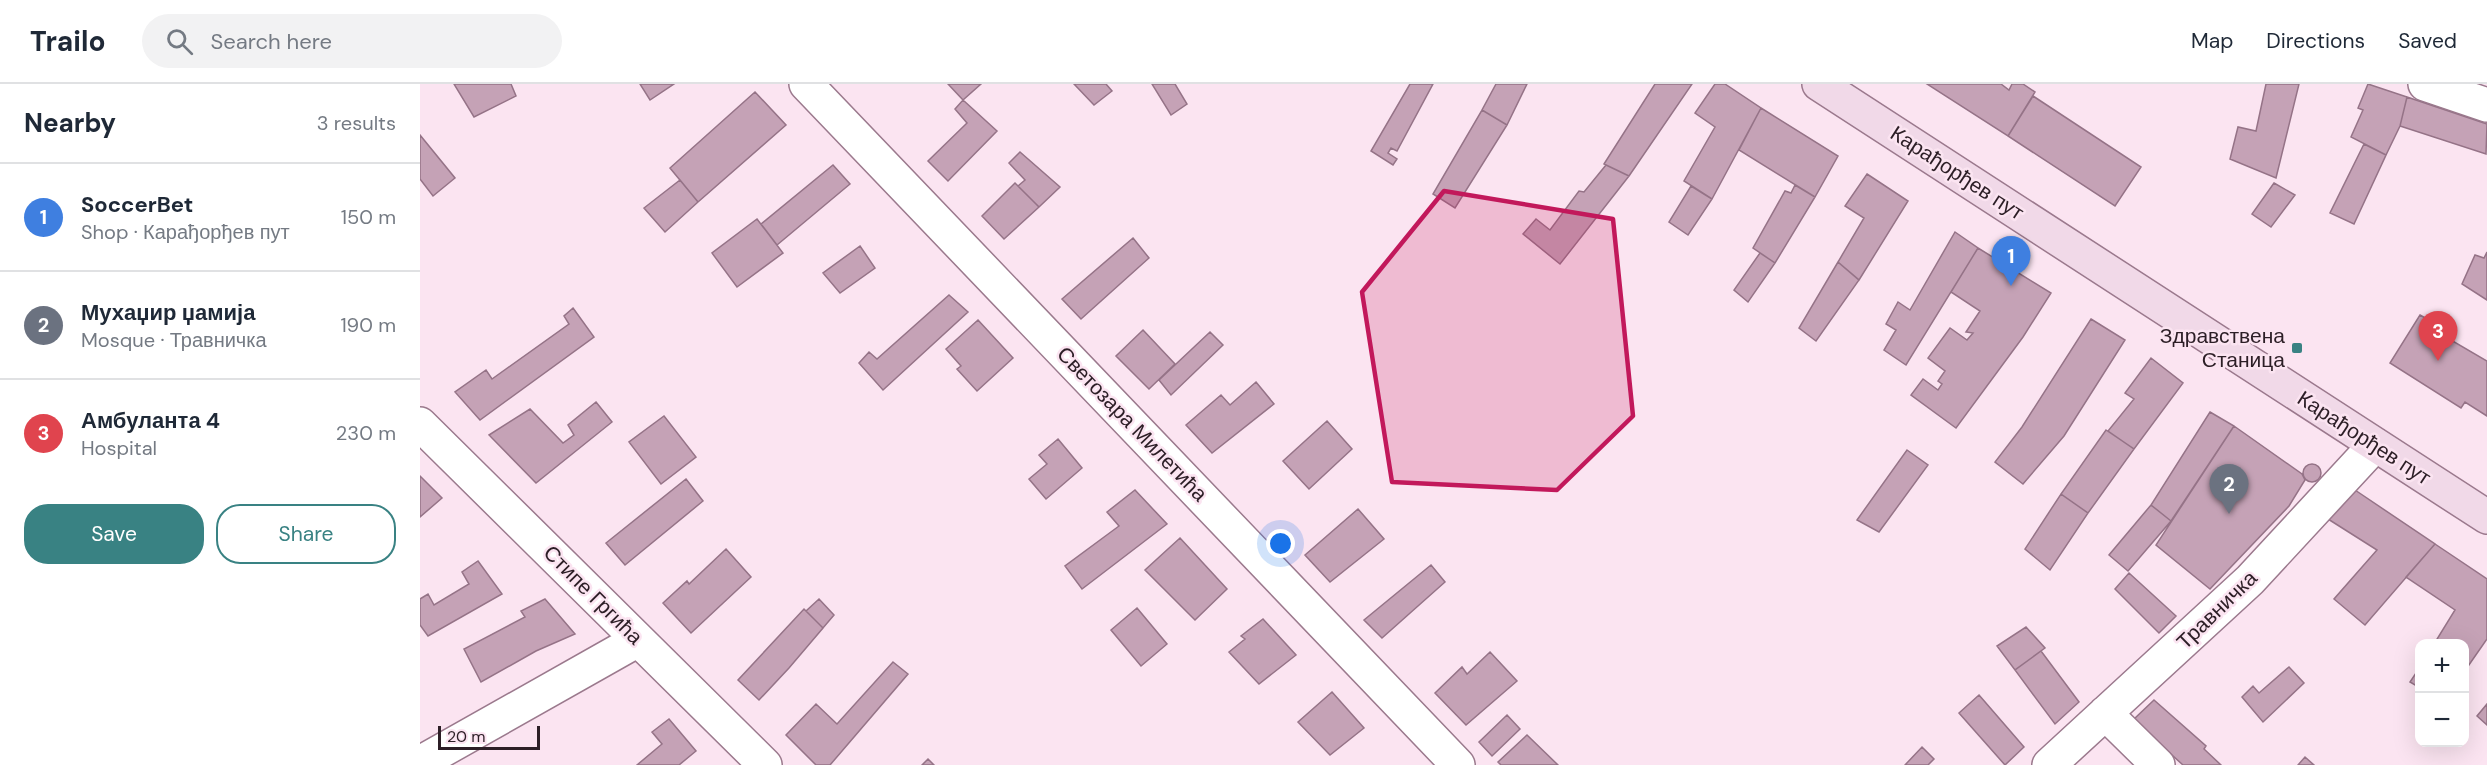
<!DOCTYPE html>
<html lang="en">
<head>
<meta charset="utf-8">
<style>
  body { margin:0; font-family:"DM Sans",sans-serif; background:#f2f2f3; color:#1f2937 }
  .controls { position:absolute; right:18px; bottom:18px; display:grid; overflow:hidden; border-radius:12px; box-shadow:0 6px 24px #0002 }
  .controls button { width:54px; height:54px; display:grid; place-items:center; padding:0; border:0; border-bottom:2px solid #e0e1e3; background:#fff; color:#1f2937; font:30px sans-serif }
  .scale { position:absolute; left:18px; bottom:15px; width:102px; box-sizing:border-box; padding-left:6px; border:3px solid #2c1e26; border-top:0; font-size:16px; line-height:21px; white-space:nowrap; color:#2c1e26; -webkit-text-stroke:4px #fbe4f1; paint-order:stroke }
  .you { position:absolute; left:861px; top:460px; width:21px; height:21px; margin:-15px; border:4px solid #fff; border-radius:50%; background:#1a73e8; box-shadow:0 0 0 9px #1a73e833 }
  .badge { display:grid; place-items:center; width:39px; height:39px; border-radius:50%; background:#398283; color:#fff; font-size:20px; font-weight:700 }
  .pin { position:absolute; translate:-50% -50px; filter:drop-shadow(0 2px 3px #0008) }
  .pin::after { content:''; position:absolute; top:32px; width:21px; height:18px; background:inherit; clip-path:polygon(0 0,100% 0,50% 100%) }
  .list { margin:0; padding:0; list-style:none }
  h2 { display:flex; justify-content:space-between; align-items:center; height:78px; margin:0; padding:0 24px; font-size:26px }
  h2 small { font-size:20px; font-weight:400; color:#747a83 }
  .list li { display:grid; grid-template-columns:39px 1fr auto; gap:18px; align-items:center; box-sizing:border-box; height:108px; padding:0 24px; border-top:2px solid #e0e1e3 }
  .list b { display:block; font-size:22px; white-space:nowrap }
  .list p { margin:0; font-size:20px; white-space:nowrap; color:#747a83 }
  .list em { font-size:20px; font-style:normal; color:#747a83 }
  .actions { display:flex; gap:12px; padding:18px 24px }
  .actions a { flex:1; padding:14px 0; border:2px solid #398283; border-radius:24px; text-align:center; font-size:21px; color:#398283 }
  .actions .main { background:#398283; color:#fff }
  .icon { flex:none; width:33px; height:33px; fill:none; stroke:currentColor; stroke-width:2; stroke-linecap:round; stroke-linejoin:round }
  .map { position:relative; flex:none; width:2067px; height:681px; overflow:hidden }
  header { display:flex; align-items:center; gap:36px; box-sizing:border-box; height:84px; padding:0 30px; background:#fff; border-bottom:2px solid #e0e1e3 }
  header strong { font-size:28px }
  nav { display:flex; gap:33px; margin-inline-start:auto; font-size:21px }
  .search { width:420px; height:54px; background:#f2f2f3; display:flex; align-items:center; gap:15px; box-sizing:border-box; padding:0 21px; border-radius:33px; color:#747a83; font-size:22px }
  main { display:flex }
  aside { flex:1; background:#fff }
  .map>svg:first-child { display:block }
</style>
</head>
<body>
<header>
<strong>Trailo</strong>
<div class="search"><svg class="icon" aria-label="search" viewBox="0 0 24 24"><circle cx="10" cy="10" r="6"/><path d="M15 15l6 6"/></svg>Search here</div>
<nav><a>Map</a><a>Directions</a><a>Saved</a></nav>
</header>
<main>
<aside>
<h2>Nearby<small>3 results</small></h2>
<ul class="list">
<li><span class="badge" style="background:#3f7fe0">1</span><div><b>SoccerBet</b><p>Shop · Карађорђев пут</p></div><em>150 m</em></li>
<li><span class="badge" style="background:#6b7280">2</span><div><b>Мухаџир џамија</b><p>Mosque · Травничка</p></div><em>190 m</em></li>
<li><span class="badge" style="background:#e0444e">3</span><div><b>Амбуланта 4</b><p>Hospital</p></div><em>230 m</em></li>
</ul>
<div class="actions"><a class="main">Save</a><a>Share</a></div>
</aside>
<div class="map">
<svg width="2067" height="681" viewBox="0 0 2067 681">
  <rect width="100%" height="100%" fill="#fbe4f1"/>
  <!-- building -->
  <path fill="#c5a2b6" stroke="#957387" stroke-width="1.5" d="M34 0H91L96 12 54 33Z
    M220 0H254L230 16Z
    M528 0H561L543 16Z
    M654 0H686L692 7 674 21Z
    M732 0H755L767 20 751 31Z
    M990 0H1013L977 67 971 64 968 69 977 75 973 81 951 67Z
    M1076 0H1107L1087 41 1062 26Z
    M1235 0H1272L1209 92 1184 80Z
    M1295 0H1305L1341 24 1292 115 1264 97 1295 43 1275 29Z
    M1507 0H1581L1589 6 1592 0H1603L1615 8 1588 52Z
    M1846 0H1879L1856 94 1810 75 1818 43 1836 47Z
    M1948 0 1987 13 1980 42 1966 71 1931 53 1943 26 1938 24Z
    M335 8 366 41 278 118 250 84Z
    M1613 12 1721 83 1695 122 1588 52Z
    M1987 13 2067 40 2066 70 1980 42Z
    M543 16 577 47 528 97 508 77 547 39 535 25Z
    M1341 24 1418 72 1395 113 1319 66Z
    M1062 26 1087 41 1035 124 1013 110Z
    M0 51 35 94 13 112 0 95Z
    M1944 60 1966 71 1934 140 1910 129Z
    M600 68 640 103 619 123 598 102 605 96 589 79Z
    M413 81 430 100 357 161 341 140Z
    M1186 81 1209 92 1140 180 1103 150 1116 135 1130 146 1159 107 1164 108Z
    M1447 90 1488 117 1439 196 1418 178 1444 134 1425 122Z
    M260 96 278 118 245 148 224 124Z
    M595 99 619 123 584 155 562 132Z
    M1854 99 1875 111 1851 143 1832 130Z
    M1375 101 1395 113 1355 179 1333 164 1365 107 1371 109Z
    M1271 102 1292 115 1268 151 1249 138Z
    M337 135 363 169 317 203 292 169Z
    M1535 148 1558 164 1486 281 1464 266 1476 246 1466 240 1478 218 1490 226Z
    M713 154 729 174 661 235 642 215Z
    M440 162 455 184 420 209 403 189Z
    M1558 164 1631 209 1603 253 1536 344 1491 311 1503 295 1518 306 1522 300 1518 297 1525 287 1508 274 1530 244 1547 256 1553 249 1546 248 1560 227 1531 208Z
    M2067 168V216L2042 200 2055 171 2064 174Z
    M1340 169 1355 179 1328 218 1314 206Z
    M1418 178 1439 196 1396 257 1379 244Z
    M529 211 548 228 463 306 439 279 449 268 457 275Z
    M153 224 174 253 60 336 35 308 66 286 72 295 149 240 144 232Z
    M2000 231 2028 247 2024 252 2067 277V332L2045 318 2041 324 1970 279Z
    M1671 235 1705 256 1644 352 1603 400 1575 378 1602 343Z
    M558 236 593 274 557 307 537 285 541 282 526 265Z
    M723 246 755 280 729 305 696 272Z
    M790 248 803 261 751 311 739 296Z
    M1731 274 1763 299 1714 365 1688 347 1714 315 1705 309Z
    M836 298 854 320 792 369 766 341 801 311 810 321Z
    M176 318 192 338 116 399 69 351 110 325 143 359 154 351 148 341Z
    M1790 328 1814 342 1751 437 1731 421Z
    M244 332 276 373 241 400 209 358Z
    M907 337 932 365 889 405 863 377Z
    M1814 342 1882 390 1885 396 1869 422 1790 505 1736 461Z
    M1686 346 1714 365 1668 429 1641 410Z
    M638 355 662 384 626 415 609 395 627 380 619 371Z
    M1487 366 1508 381 1459 448 1437 436Z
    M1883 389a9 9 0 1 1 18 0a9 9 0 1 1-18 0Z
    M0 392 22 414 0 433Z
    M266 395 283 417 205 481 186 459Z
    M715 406 747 440 662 505 645 482 699 442 687 428Z
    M1935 406 2015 460 1945 541 1914 515 1957 466 1908 435Z
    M1641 410 1668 429 1630 486 1605 465Z
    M1731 421 1751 437 1708 487 1689 471Z
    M938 425 964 455 910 498 885 471Z
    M760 454 807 505 775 536 725 486Z
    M2015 460 2067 495V555L2044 588V560H2014L2035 526 1986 493Z
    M306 465 331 493 271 549 243 519 267 497 269 500Z
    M58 477 82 510 8 552 0 541V515L8 510 14 521 49 500 42 488Z
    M1011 481 1025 498 962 554 944 536Z
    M1709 489 1756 532 1739 549 1695 505Z
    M125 515 155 550 116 567 61 598 44 565 105 533 101 527Z
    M399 515 414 531 403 544 386 527Z
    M717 524 747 560 721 582 691 546Z
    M384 525 403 544 369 584 339 616 318 596Z
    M843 535 876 571 839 600 809 568 825 555 821 552Z
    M1606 543 1625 564 1595 586 1577 562Z
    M1621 567 1659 618 1635 640 1595 586Z
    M1070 568 1097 597 1046 641 1015 609 1042 583 1047 590Z
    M473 578 488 590 410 681H396L366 651 396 620 417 640Z
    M1869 583 1884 599 1843 638 1822 613 1833 602 1839 609Z
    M2000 583V604L1990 598Z
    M912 608 944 644 910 671 878 638Z
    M1559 611 1604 663 1585 681 1539 629Z
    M1734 616 1786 662 1784 665 1801 681H1763L1713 636Z
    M2067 620V641L2057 632Z
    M1087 631 1100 645 1072 672 1059 658Z
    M249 635 276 667 259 681H217L242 660 232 648Z
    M1107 651 1138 681H1081L1078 678Z
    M1502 663 1514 675 1508 681H1485Z
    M1885 673 1894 681H1878Z
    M508 675 514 681H502Z"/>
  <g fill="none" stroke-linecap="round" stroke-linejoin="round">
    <defs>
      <path id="minor" d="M386 0 1038 681
        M2005 0 2067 21
        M0 340 345 681
        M1685 629 1738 681
        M0 679 218 556
        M1629 681 1830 496 1955 361"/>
      <path id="secondary" d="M1399 0 2067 433"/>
    </defs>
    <!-- minor casing -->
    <use href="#minor" stroke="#9b798d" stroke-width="36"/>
    <!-- secondary casing -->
    <use href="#secondary" stroke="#9b798d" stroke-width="36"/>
    <!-- minor -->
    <use href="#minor" stroke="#fff" stroke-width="33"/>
    <!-- secondary -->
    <use href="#secondary" stroke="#f1d9e8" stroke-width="33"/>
  </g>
  <!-- marked area -->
  <path fill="#c2185b" fill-opacity="0.2" stroke="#c2185b" stroke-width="4.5" stroke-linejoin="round" d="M1024 107 1193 135 1213 332 1137 406 972 398 942 208Z"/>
  <!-- markers -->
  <rect fill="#398283" stroke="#fbe4f1" stroke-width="2" x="1871" y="258" width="12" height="12" rx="3"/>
  <g text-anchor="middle" stroke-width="5" stroke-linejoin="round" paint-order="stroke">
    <!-- street labels -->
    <g font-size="21" fill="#2c1e26" stroke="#fbe4f1">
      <text transform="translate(1537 89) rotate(33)" y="7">Карађорђев пут</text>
      <text transform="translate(712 340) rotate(46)" y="7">Светозара Милетића</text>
      <text transform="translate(1944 354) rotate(33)" y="7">Карађорђев пут</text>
      <text transform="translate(173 511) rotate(45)" y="7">Стипе Гргића</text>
      <text transform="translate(1797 526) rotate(-44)" y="7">Травничка</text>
    </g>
    <!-- poi labels -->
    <g font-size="21" fill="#2c1e26" stroke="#fbe4f1" text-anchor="end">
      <text x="1865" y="259">Здравствена<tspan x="1865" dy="24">Станица</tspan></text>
    </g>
  </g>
</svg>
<div class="controls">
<button>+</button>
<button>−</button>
</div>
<div class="scale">20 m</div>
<div class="you"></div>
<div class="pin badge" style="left:1591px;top:202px;background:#3f7fe0">1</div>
<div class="pin badge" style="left:1809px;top:430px;background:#6b7280">2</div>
<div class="pin badge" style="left:2018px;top:277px;background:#e0444e">3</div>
</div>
</main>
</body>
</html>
